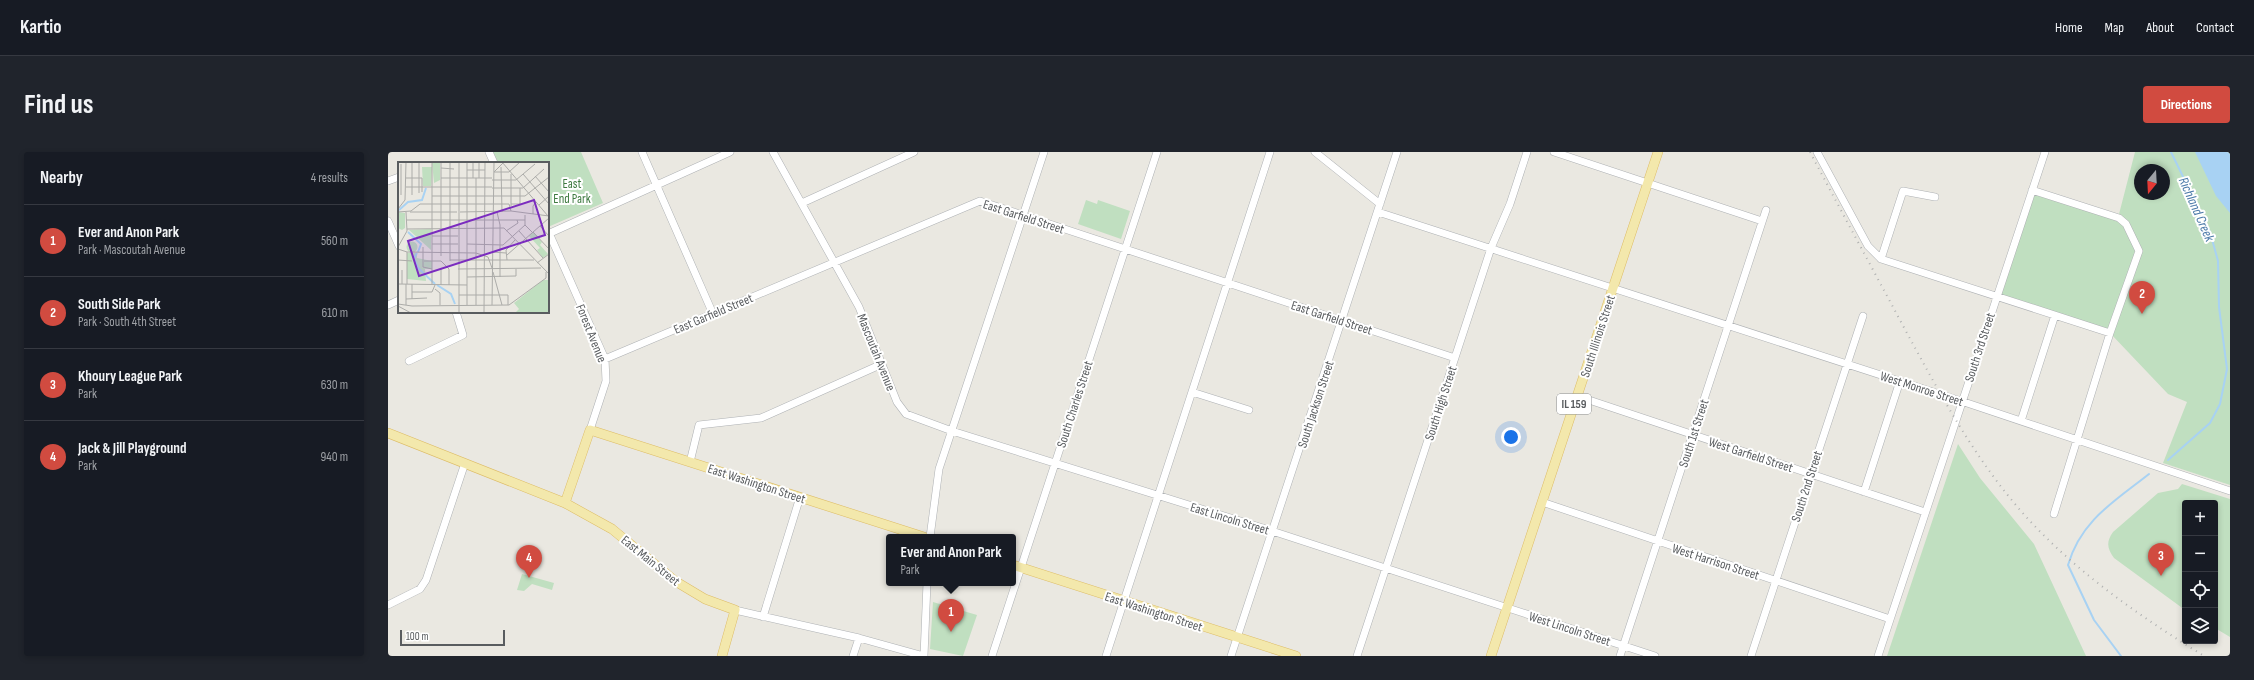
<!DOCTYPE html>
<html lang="en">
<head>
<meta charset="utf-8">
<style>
  body { margin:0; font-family:"Sofia Sans Condensed",sans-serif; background:#20242c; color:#f1f3f6 }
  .controls { position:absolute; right:12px; bottom:12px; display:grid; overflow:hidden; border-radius:4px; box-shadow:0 2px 6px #0003 }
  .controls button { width:36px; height:36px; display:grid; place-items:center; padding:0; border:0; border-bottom:1px solid #363941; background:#171b24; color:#f1f3f6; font:20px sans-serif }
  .compass { position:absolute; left:1746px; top:12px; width:36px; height:36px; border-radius:50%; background:#171b24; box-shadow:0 2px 6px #0003; rotate:198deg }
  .scale { position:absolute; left:12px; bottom:10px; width:105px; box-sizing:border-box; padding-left:4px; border:2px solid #595c5f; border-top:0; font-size:11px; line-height:14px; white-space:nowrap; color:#595c5f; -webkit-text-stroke:3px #fff; paint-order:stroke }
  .you { position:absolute; left:1123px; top:285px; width:14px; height:14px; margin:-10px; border:3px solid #fff; border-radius:50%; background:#1a73e8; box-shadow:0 0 0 6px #1a73e833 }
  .badge { display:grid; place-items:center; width:26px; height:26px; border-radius:50%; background:#d14b40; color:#fff; font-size:13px; font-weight:700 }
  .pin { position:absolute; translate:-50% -33px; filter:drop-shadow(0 1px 2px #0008) }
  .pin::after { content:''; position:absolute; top:21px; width:14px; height:12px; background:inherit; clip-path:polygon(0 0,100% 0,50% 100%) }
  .popup { position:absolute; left:498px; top:382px; width:130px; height:52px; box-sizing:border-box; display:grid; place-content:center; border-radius:4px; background:#171b24; filter:drop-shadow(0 1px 3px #0005); font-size:13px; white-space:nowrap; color:#9ea1a6 }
  .popup b { font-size:15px; color:#f1f3f6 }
  .popup::after { content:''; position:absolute; left:50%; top:100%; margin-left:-8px; border:8px solid transparent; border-top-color:#171b24 }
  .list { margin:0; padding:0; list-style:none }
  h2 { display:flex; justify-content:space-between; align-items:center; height:52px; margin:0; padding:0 16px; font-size:17px }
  h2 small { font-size:13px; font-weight:400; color:#9ea1a6 }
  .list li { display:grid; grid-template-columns:26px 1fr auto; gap:12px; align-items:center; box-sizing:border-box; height:72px; padding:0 16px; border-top:1px solid #363941 }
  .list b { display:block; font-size:15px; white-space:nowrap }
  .list p { margin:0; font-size:13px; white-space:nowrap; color:#9ea1a6 }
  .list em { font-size:13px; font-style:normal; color:#9ea1a6 }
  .icon { flex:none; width:22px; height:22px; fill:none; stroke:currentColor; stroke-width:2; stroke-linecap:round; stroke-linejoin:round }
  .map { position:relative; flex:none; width:1842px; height:504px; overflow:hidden; border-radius:4px }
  header { display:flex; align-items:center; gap:24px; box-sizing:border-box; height:56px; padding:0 20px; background:#171b24; border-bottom:1px solid #363941 }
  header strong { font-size:19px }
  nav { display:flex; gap:22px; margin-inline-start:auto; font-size:14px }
  .intro { display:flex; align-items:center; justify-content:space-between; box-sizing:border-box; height:96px; padding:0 24px }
  h1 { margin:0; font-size:28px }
  .button { padding:10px 18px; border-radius:4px; background:#d14b40; color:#fff; font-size:14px; font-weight:700 }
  main { display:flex; gap:24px; padding:0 24px }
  aside { flex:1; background:#171b24; border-radius:4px; box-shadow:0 2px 6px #0003 }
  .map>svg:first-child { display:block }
</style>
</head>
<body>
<header>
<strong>Kartio</strong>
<nav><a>Home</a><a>Map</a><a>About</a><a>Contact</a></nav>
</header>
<div class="intro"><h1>Find us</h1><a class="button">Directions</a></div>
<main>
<aside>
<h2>Nearby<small>4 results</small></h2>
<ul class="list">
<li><span class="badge">1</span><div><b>Ever and Anon Park</b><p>Park · Mascoutah Avenue</p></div><em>560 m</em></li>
<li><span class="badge">2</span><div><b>South Side Park</b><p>Park · South 4th Street</p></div><em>610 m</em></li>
<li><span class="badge">3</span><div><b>Khoury League Park</b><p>Park</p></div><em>630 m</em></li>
<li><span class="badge">4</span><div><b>Jack &amp; Jill Playground</b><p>Park</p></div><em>940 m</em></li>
</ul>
</aside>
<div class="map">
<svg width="1842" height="504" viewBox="0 0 1842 504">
  <rect width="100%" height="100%" fill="#eae8e1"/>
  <!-- green -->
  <path fill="#c0dfc0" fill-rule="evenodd" d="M105 0H193L215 51 160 75V11H110Z
    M1747 0H1842V333L1775 311 1799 250 1780 242 1722 181 1611 144 1644 38 1730 66ZM1752 18H1776V42H1752Z
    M698 48 709 52 710 48 742 59 733 87 690 72Z
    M1570 292 1592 326 1646 392 1698 504H1499Z
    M1794 332 1842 347V485L1827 476V351H1797V458L1726 406C1719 396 1718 390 1725 380L1770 341 1790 337Z
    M134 422 166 431 164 438 144 432 136 439 129 438Z
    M545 450 589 463 575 504 542 497Z"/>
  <!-- water -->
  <path fill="#a8d2f3" d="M1807 0H1842V61L1828 44Z"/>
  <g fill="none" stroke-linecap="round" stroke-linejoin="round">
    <!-- stream -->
    <path stroke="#a8d2f3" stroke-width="2" d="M1780 308 1822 271 1832 252 1839 217 1831 155 1830 109 1822 80 1783 0
      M1733 504 1706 468 1680 413C1693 368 1727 349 1761 322"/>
    <defs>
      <path id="minor" d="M101 0 106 11
        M254 0 325 162
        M385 0 471 155 509 250 518 262 564 279 884 379 1267 504
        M927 0 992 52
        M1166 0 1374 69
        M1429 0 1480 94 1493 107 1722 181
        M0 29 11 25
        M1644 38 1731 66 1738 72 1751 99 1722 181 1666 362
        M414 51 526 0
        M990 60 1573 249 1842 339
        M0 69 11 94
        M161 81 217 207 218 229 202 278
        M160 82 342 0
        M1493 107 1515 39 1547 45
        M0 153 11 148
        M217 207 592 49 1067 206
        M21 209 75 183 68 160
        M804 240 861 258
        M1189 244 1537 360
        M1633 269 1667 163
        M302 310 311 273 373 266 494 212
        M1476 340 1512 229
        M1154 350 1502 467
        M542 385 551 317 656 0
        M0 453 32 437 38 428 77 311
        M347 458 471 486 536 504
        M375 465 412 345
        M465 504 471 486
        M536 504 539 431
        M604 504 769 0
        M718 504 882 0
        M843 504 1009 0
        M969 504 1103 96 1122 52 1139 0
        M1232 504 1378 58
        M1363 504 1475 164
        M1490 504 1657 0"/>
      <path id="major" d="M0 281 177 351 224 377 287 429 317 447 347 458 334 504
        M177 351 202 278 536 385
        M625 413 908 504
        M1103 504 1270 0"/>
    </defs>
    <!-- minor casing -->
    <use href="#minor" stroke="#aeb1b4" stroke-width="8"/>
    <!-- major casing -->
    <use href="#major" stroke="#ddbc66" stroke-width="10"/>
    <!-- minor -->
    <use href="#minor" stroke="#fff" stroke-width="7"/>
    <!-- major -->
    <use href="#major" stroke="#f3e8ac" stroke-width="9"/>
    <!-- rail -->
    <path stroke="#afb0b0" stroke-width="2" stroke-dasharray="1 5" stroke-linecap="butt" d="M1422 0C1452 57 1483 114 1513 170 1551 240 1587 309 1641 368 1692 423 1753 465 1816 504"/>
  </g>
  <g text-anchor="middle" stroke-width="4" stroke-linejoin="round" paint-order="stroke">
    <!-- shield labels -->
    <rect fill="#fff" stroke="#8b8d8f" stroke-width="1" x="1169" y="242" width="34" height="20" rx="3"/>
    <g font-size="12" font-weight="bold" fill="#595c5f">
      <text x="1186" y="256">IL 159</text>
    </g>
    <!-- park labels -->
    <g font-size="13" fill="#3e7a40" stroke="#fff">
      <text x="184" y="36">East<tspan x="184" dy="15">End Park</tspan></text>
    </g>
    <!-- street labels -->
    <g font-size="13" fill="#595c5f" stroke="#fff">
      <text transform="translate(636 64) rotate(18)" y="5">East Garfield Street</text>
      <text transform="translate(325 161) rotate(-23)" y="5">East Garfield Street</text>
      <text transform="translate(944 165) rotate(18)" y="5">East Garfield Street</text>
      <text transform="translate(204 181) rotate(68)" y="5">Forest Avenue</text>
      <text transform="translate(1209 184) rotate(-72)" y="5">South Illinois Street</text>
      <text transform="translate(1591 195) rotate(-72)" y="5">South 3rd Street</text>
      <text transform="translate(489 200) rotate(68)" y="5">Mascoutah Avenue</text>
      <text transform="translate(1534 236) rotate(18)" y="5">West Monroe Street</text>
      <text transform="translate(1052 251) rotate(-72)" y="5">South High Street</text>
      <text transform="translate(686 252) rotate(-72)" y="5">South Charles Street</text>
      <text transform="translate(927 252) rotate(-72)" y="5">South Jackson Street</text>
      <text transform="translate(1305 281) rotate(-72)" y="5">South 1st Street</text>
      <text transform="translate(1363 302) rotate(18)" y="5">West Garfield Street</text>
      <text transform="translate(369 331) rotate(18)" y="5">East Washington Street</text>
      <text transform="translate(1418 334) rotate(-72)" y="5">South 2nd Street</text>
      <text transform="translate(842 366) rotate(17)" y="5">East Lincoln Street</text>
      <text transform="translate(263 408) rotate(39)" y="5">East Main Street</text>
      <text transform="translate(1328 409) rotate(18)" y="5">West Harrison Street</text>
      <text transform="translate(766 459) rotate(18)" y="5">East Washington Street</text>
      <text transform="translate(1182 476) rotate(18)" y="5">West Lincoln Street</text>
    </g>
    <!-- water labels -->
    <g font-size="14" font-style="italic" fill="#4c7aa9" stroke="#fff">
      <text transform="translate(1809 57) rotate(66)" y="5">Richland Creek</text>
    </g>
  </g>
  <!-- overview -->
  <g transform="translate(10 10)">
    <rect width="151" height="151" fill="#eae8e1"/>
    <path d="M34 0H42V18L36 21ZM24 5H34L33 24H25ZM0 50 7 51V66L4 68 0 66ZM33 67V88L11 68ZM135 70 144 80 142 83 150 92 145 96 139 88 142 86 131 74ZM8.5 85a5.5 5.5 0 1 1 11 0a5.5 5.5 0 1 1-11 0ZM9 91H19V96L34 99V107H27L28 119 9 117ZM145 118H151V151H117L121 147 116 141Z" fill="#c0dfc0"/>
    <path fill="none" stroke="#a8d2f3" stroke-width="2" d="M1 48 10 40 24 38 28 26M10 70 23 82 20 90M19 91 16 96 20 106 37 122M39 123 53 132 57 142"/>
    <path fill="none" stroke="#acaca9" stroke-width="1" d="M61 0V151M75 0V16M104 0 150 54M81 1V16M103 5 104 50M43 6 56 7M69 8H87M96 10H111L122 0M96 10 106 0M125 12 151 42M137 14 151 30M8 16H24V30M43 16H94M94 18H118L137 2M8 25H94M94 26H125L146 7M21 31V0M3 33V2M14 33V0M34 34H127L151 15M113 42H122V26M141 43 151 34M113 44V12M0 47 7 38 8 0M0 50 13 49 22 42H111L113 49 151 54M12 50H59M62 50 113 49M99 50 102 63V115M135 52V44L138 40M8 58H127V53M127 58V63L134 70M142 64 151 74M9 67 106 66 151 112M108 69 120 61 119 58M121 69 145 96M135 70 151 87M34 74H60M34 82H60M69 82 105 83 127 63M0 85 9 69 8 50M25 85V105L34 107M0 87 9 90 78 91M9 90V122M94 90 108 91M78 91 90 95 94 106M109 93 151 56M43 94V0M0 98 14 99M52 98H136M109 98 108 88 117 78M26 99H43M43 99 51 107V123M52 99V0M139 101 151 92M43 107V123M60 107 143 106M4 108V122M95 110 104 143M69 115 118 114V107M0 122 69 123M34 123V0M37 127 42 131V143M14 130H34L37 123M61 133H110V143M8 137 29 136M14 137V122M0 142 14 144 111 143 148 116V110M8 143V122M69 143V0M78 143V16M94 143 96 0M0 144 13 151M86 151 87 0"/>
    <path fill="#7b2cbf" fill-opacity="0.15" stroke="#7b2cbf" stroke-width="2" d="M136 38 147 73 21 114 10 79Z"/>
    <rect width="151" height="151" fill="none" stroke="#595c5f" stroke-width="2"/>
  </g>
</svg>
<div class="controls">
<button>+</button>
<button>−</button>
<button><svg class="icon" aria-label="locate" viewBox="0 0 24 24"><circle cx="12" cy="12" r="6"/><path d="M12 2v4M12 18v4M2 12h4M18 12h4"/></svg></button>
<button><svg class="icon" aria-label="layers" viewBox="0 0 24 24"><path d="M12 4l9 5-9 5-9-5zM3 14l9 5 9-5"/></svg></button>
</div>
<svg class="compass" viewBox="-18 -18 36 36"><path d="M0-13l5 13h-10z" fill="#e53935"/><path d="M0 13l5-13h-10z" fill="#9ea1a6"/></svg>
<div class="scale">100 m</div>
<div class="you"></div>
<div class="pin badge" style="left:563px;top:480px">1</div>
<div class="popup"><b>Ever and Anon Park</b>Park</div>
<div class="pin badge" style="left:1754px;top:162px">2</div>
<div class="pin badge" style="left:1773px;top:424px">3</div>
<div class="pin badge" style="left:141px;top:426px">4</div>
</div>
</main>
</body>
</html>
